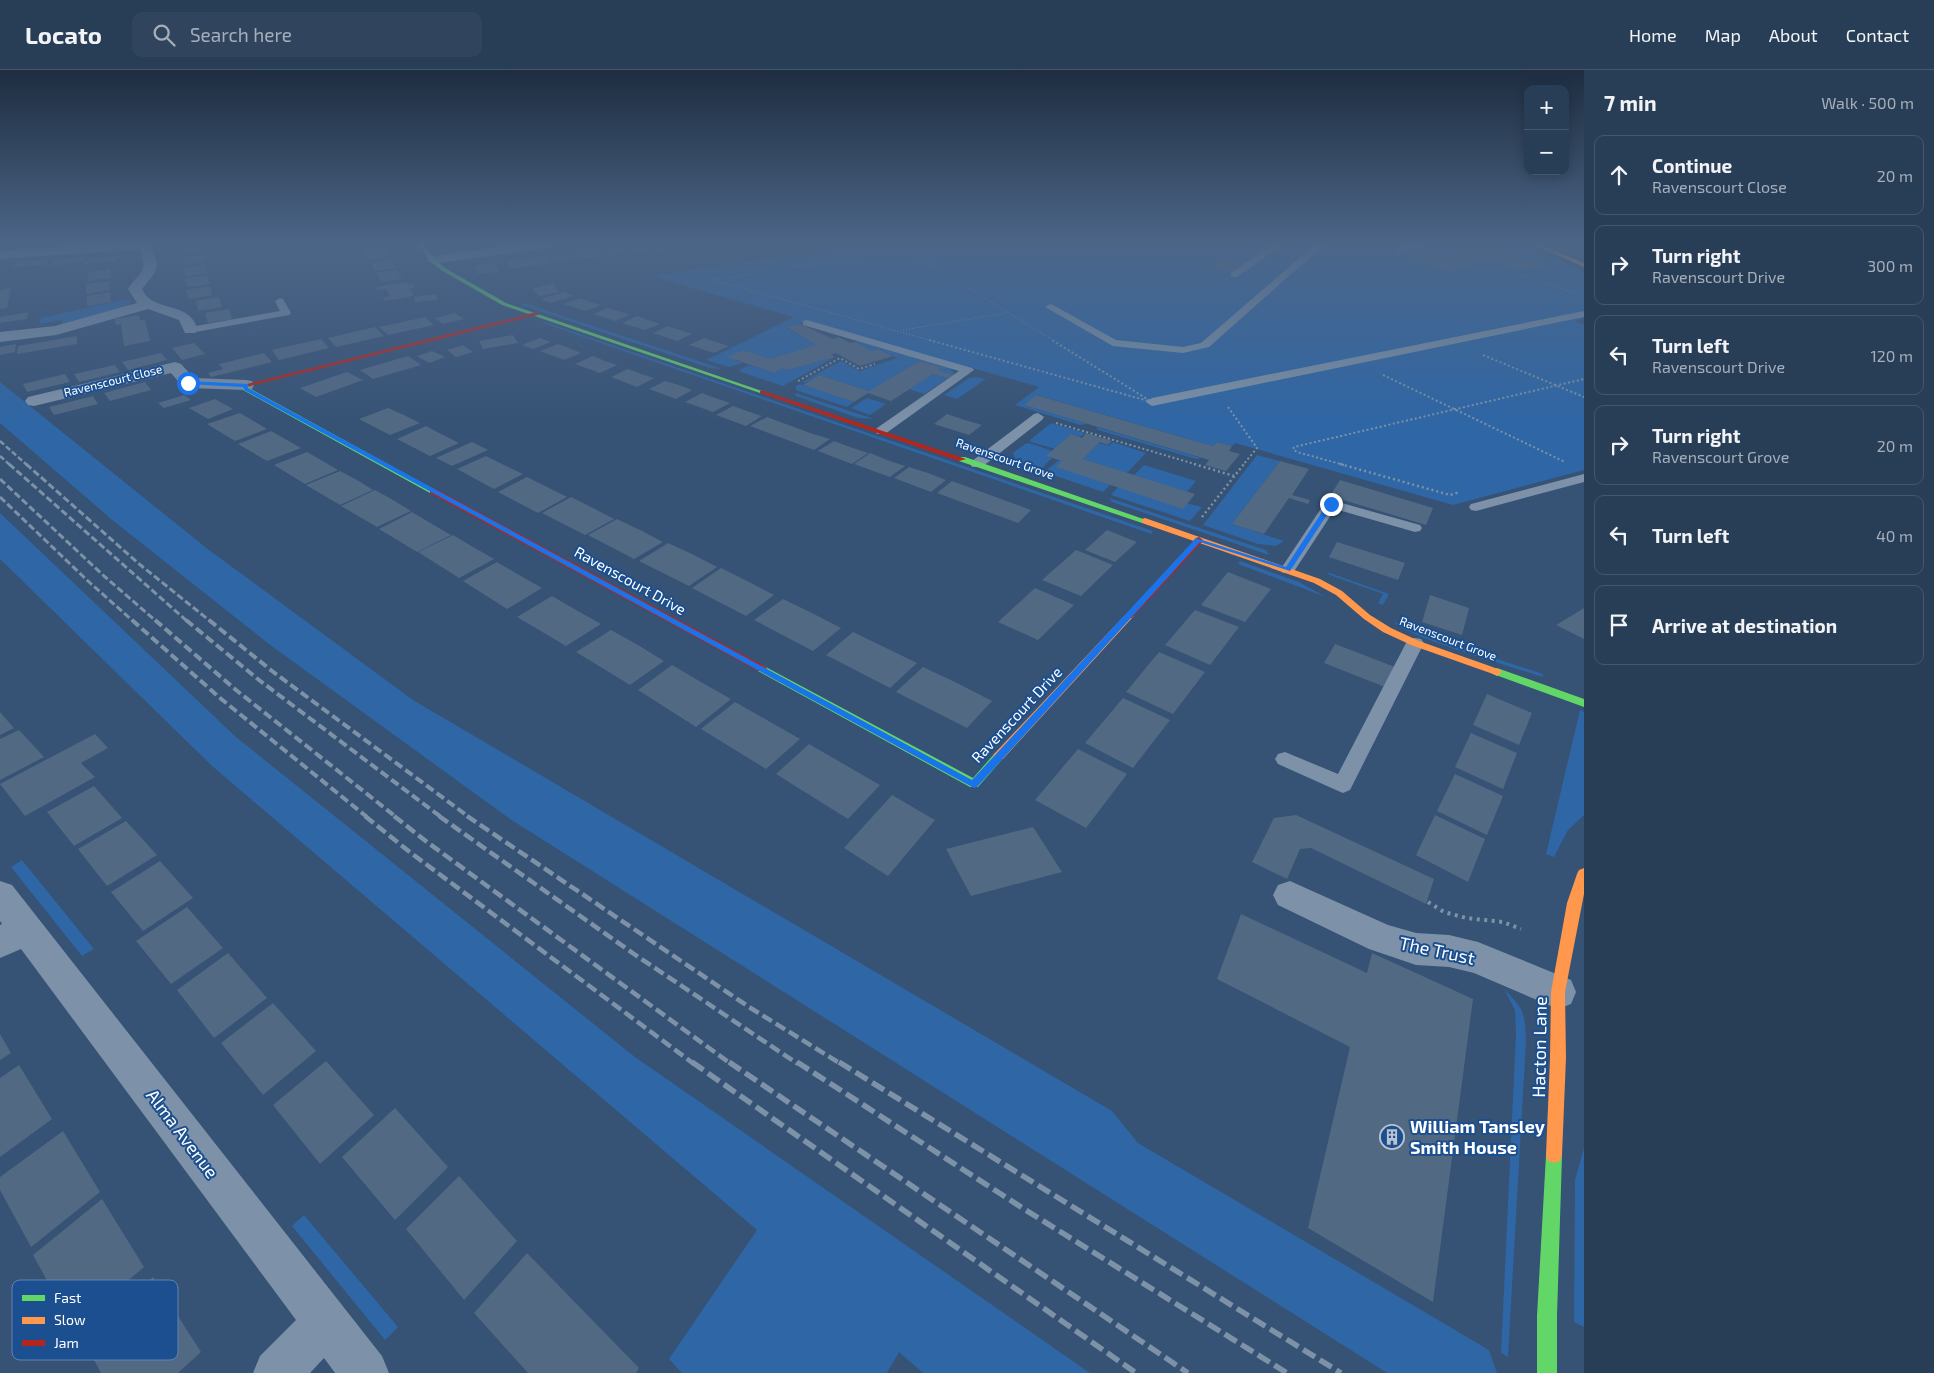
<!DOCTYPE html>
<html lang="en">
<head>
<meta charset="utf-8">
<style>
  body { margin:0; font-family:"Exo 2",sans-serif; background:#30455d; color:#f1f3f6 }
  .controls { position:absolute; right:15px; top:15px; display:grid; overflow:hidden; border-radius:10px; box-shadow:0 2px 12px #0003 }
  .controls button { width:45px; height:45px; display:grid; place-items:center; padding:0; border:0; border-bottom:1px solid #44576d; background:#283e57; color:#f1f3f6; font:25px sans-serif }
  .stop { position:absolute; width:15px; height:15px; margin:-11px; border:4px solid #1a73e8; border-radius:50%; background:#fff }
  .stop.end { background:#1a73e8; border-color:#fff; box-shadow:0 1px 5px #0008 }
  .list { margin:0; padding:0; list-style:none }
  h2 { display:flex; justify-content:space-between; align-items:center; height:65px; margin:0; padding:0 20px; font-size:21px }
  h2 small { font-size:16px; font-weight:400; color:#a5aeba }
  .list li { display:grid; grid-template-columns:32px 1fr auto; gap:15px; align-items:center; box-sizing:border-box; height:80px; margin:0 10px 10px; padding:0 10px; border:1px solid #44576d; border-radius:10px }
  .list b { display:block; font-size:19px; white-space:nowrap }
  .list p { margin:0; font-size:16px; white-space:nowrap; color:#a5aeba }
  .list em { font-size:16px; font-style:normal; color:#a5aeba }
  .icon { flex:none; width:28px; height:28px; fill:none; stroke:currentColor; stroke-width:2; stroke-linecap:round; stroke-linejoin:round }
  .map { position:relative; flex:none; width:1584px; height:1303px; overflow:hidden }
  header { display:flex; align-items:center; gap:30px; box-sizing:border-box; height:70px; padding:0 25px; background:#283e57; border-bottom:1px solid #44576d }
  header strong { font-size:24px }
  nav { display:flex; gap:28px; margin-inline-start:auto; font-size:18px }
  .search { width:350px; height:45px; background:#30455d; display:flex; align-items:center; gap:12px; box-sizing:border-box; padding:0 18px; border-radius:10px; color:#a5aeba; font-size:19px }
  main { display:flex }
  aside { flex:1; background:#283e57 }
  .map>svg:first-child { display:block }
</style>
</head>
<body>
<header>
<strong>Locato</strong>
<div class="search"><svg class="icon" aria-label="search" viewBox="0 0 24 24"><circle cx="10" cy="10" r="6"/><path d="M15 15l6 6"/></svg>Search here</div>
<nav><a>Home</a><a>Map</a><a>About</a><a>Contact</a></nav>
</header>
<main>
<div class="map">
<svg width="1584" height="1303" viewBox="0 0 1584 1303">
  <rect width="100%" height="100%" fill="#365274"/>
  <!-- green -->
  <path fill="#2f66a5" d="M887 172H1516L1584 202V248L1575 251 1584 255V400L1453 435 1235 373 1232 376 1217 372 1213 376 1037 325 1024 335 1087 354 1080 355 1015 335 1039 317 806 251 787 258 816 275 770 289 743 280 728 287 743 293 729 297 706 290 794 247 650 206Z
    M127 229 131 231 125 238 63 256 62 250 40 254 41 248Z
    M524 233 722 299 710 298 521 235Z
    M545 252 1153 461 1151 464 543 253Z
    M857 271 949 298 954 303 953 305 938 300 942 297 919 291 869 321 819 305 805 313 802 312 841 291 859 301 897 288 879 279 872 281 855 272Z
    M835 287 783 316 741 302 740 299 749 295 774 303 783 298 789 300Z
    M933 304 948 308 924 324 909 319Z
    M976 307 986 309 957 329 944 325 969 308Z
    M0 312 209 480 413 630 1112 1041 1138 1073 1489 1280 1497 1303H1387L510 749 269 574 111 449 0 353Z
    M800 314 854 332 847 337 796 320V316Z
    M795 323 874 349 858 348 796 326Z
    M867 328 886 334 870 345 851 338Z
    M1051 353 1085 363 1080 367 1071 364 1055 379 1031 372 1030 370Z
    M1096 357 1201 388 1196 389 1098 360Z
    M1113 372 1146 383 1127 403 1083 389 1099 373 1109 376Z
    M1029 373 1053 381 1047 386 1052 388 1039 401 1017 394 1013 383 1025 374Z
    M1257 385 1280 391 1232 454 1284 471 1276 476 1258 474 1203 455Z
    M1059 390 1062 391 1110 415 1103 422 1044 402Z
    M1144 395 1196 411 1187 422 1134 405Z
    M1118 417 1202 437 1190 451 1111 425Z
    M1109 428 1266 480 1269 485 1112 432Z
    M0 443 236 667 635 987 1090 1303H923L899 1282 887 1303H682L669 1289 757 1160 212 696 0 489Z
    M1240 491 1299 512 1326 527 1238 494Z
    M1330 503 1389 524 1383 535 1378 533 1383 524 1327 504Z
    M1394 552 1421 564 1543 604V607C1518 599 1405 566 1394 552Z
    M1580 640 1584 642V745L1568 760 1554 787 1546 784Z
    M22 790 94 879 82 886 11 797Z
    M1504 919C1524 939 1525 943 1526 971L1508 1287 1501 1283 1516 963 1515 940Z
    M1584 1078V1257L1574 1252 1575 1110Z
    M304 1145 398 1257 385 1270 292 1156Z"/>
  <!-- building -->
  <path fill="#526984" d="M15 172H43L39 175 9 177Z
    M190 172H204L207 180 184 184 180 173Z
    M361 172H384V173L363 176Z
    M466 172H492L494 176 480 178 478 176 471 177 468 174 461 175 459 173Z
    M637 172 648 181 634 183 623 174Z
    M646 172H668L674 177 655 180Z
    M617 174 627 183 606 186 597 177Z
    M1467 174 1482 178 1487 177 1546 195 1523 200 1480 187 1472 188 1484 192 1449 201 1403 185 1433 183 1447 187 1469 183 1450 177Z
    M384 178 388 186 368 189 364 181Z
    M594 178 602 186 580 189 573 181Z
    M570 182 576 188 555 191 549 185Z
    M204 184 206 191 185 195 182 187Z
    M120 186 114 192 83 194 89 188Z
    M544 186 550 193 511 199 506 191Z
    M87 187 80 193 49 195 56 189Z
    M50 189 44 195 12 197 20 191Z
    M1223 189 1243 194 1233 202 1212 198Z
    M391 190 396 198 375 201 371 193Z
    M494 193 500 201 479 204 474 196Z
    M205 194 207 203 185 206 183 198Z
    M110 199 111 208 88 211V203Z
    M397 200 402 209 381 212 376 203Z
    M207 205 210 214 187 217 185 208Z
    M109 211 110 220 86 224V214Z
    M406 212 407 214 413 213 415 218H409L414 226 385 231 383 228 390 226 386 219 378 220 376 217Z
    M553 214 559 222 539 226 532 218Z
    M210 216 212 225 189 229 186 220Z
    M11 218 7 238 0 239V220Z
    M110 222 111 232 87 236V226Z
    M564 222 573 226 550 233 541 229Z
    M436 224 437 230 415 232 414 227Z
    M219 227 222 237 198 241 196 231Z
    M580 228 590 232 601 235 586 241 564 234Z
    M608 238 619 241 630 245 615 251 593 244Z
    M229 239 232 249 208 253 205 243Z
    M28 242 27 249 0 253V247Z
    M455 243 464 249 443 254 435 248Z
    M139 245 140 250H145L150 271 124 276 121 254 116 255 115 249Z
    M637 246 648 250 660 254 645 260 622 253Z
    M425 247 434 255 388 265 379 257Z
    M800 254 833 269 838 267 850 273 855 272 872 281 878 279 893 286 860 296 836 283 831 285 835 287 789 300 783 298 774 303 727 287 743 280 770 289 816 275 787 257Z
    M668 256 692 264 677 271 653 263Z
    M375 257 384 266 336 277 328 268Z
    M513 265 518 273 483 279 479 271Z
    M77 266V274L17 284 18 276Z
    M540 268 551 272 533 279 522 275Z
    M704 268 716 272 729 276 714 283 689 275Z
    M321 269 329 278 279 290 272 280Z
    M194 273 205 284 182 290 172 278Z
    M16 274 15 282 0 285V277Z
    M558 274 569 278 581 283 564 290 540 281Z
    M463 275 473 282 456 287 447 280Z
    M432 281 445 287 429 293 417 286Z
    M161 283 167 290 128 300 122 292Z
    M264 283 272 292 211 307 208 303 223 299 219 294Z
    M408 286 421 295 373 309 360 300Z
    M593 286 605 291 617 295 600 303 575 294Z
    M919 291 942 297 938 300 953 305 948 308 933 304 891 331 868 323 854 332 803 315 819 305 869 321Z
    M115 295 120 302 79 312 74 304Z
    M628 299 641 304 654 308 637 317 611 307Z
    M347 302 363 310 316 327 300 318Z
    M65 304 70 312 27 322 23 314Z
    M665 311 679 315 692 320 676 329 649 319Z
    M145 312 151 320 110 331 104 323Z
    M702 323 715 328 730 333 713 342 685 332Z
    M184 325 191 330 164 338 158 333Z
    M1036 325 1213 376 1217 372 1232 376 1229 381 1240 384 1226 401 1205 395 1209 390 1024 335Z
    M93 326 98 334 54 345 49 337Z
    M215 329 233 339 208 349 189 338Z
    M733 336 747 341 762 346 746 356 716 345Z
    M388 338 404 345 420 353 390 365 359 349Z
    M240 343 267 359 235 371 207 354Z
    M947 344 965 350 982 355 969 365 934 354Z
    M767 347 813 364 830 369 814 380 750 356Z
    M426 356 443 365 459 373 430 386 397 369Z
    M271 361 301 378 267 391 238 374Z
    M1086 363 1112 371 1108 375 1100 372 1083 389 1195 424 1183 439 1056 397 1062 391 1046 386 1071 364 1082 368Z
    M834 371 850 377 868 383 852 394 818 381Z
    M472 372 488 380 452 396 436 388Z
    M307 382 321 390 338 400 305 414 274 395Z
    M870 383 887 390 905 396 890 407 854 394Z
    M486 386 504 395 523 404 494 419 457 399Z
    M1280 391 1309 399 1292 425 1310 430 1308 434 1289 428 1264 464 1232 454Z
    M909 397 928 403 946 410 931 422 894 408Z
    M340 401 357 410 373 420 340 435 306 415Z
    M527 407 567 427 538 443 498 422Z
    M1340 410 1433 438 1426 455 1330 426Z
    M952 411 971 418 1031 440 1018 453 937 423Z
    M375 420 393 430 411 441 377 457 341 436Z
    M571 427 593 438 614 449 585 465 542 443Z
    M412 442 432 454 451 465 417 482 379 459Z
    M617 449 640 460 663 472 634 489 588 465Z
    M1107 460 1137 472 1115 492 1085 480Z
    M453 465 473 477 494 489 459 508 418 482Z
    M1337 472 1405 493 1398 510 1329 487Z
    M668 473 694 485 717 497 689 516 639 491Z
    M1076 480 1113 495 1081 526 1042 510Z
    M497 492 519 505 542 518 507 539 463 511Z
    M721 498 747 511 774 525 746 546 692 518Z
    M1228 502 1271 519 1245 552 1201 535Z
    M1035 518 1074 535 1038 570 998 552Z
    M1430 525 1469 538 1462 565 1422 552Z
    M552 526 576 540 601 554 566 576 517 547Z
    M783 529 812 543 841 558 813 581 754 550Z
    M1584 538V569L1556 555 1571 546Z
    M1195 540 1239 557 1210 595 1165 575Z
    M611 560 638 575 664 591 630 615 576 582Z
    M853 562 884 577 917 593 890 618 826 585Z
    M1335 574 1395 597 1385 617 1324 593Z
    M1159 582 1205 602 1173 644 1126 622Z
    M672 595 701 612 731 629 696 657 638 620Z
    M923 597 957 613 992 631 967 658 896 622Z
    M1487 624 1532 643 1519 675 1473 655Z
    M1123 628 1170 650 1133 698 1085 673Z
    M735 632 800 669 766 699 701 659Z
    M0 642 14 658 0 665Z
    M19 660 44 687 0 710V669Z
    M1471 663 1517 683 1503 719 1455 697Z
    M95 664 108 678 81 693 95 707 25 746 0 714Z
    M809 674 880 715 848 749 776 704Z
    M1078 679 1127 704 1086 758 1035 730Z
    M1455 704 1503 726 1487 765 1437 741Z
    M94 716 122 748 74 776 47 742Z
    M892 725 935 750 888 806 844 778Z
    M1296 745 1434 809 1426 834 1311 778 1300 779 1287 809 1252 792 1274 748Z
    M1435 745 1485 769 1468 812 1416 785Z
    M126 751 157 785 107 816 78 779Z
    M1033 757 1062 802 971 826 946 779Z
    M160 791 193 828 143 861 111 822Z
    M187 837 223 878 171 914 136 871Z
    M1241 844 1367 903 1372 883 1473 929 1433 1232 1308 1158 1350 977 1217 909Z
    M228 883 267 928 214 968 177 920Z
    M273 933 316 981 263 1025 221 973Z
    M0 964 11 983 0 990Z
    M326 991 374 1045 320 1094 273 1035Z
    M19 995 52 1049 0 1087V1008Z
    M395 1038 448 1097 395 1150 342 1087Z
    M63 1061 100 1122 31 1177 0 1120V1107Z
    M459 1106 517 1171 464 1230 406 1159Z
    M102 1129 144 1197 73 1258 33 1185Z
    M527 1183 639 1298 636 1303H528L474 1243Z
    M153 1207 201 1282 178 1303H101L83 1269Z"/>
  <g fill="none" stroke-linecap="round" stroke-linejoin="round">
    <!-- path-far3 -->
    <path stroke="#7d92a8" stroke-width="1" stroke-dasharray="1 2" stroke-linecap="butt" d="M1461 172 1512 179
      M1489 172 1498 176
      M1512 198 1517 203 1581 225
      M903 260 1007 243
      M933 271 713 210 906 179 1054 271"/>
    <!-- path-far2 -->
    <path stroke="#7d92a8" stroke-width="2" stroke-dasharray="2 2.5" stroke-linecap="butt" d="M929 270 1152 332 1052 270
      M1483 285 1584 327
      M1383 305 1565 392
      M798 311 840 288 859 299 875 294
      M1228 337 1257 378 1243 395
      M1056 353 1198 395
      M1344 395 1297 382 1293 379 1294 377 1584 309"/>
    <!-- path-far1 -->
    <path stroke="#7d92a8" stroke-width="2.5" stroke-dasharray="2 3" stroke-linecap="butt" d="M1194 394 1234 406
      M1340 394 1450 425 1460 422
      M1202 447 1244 394"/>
    <!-- path -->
    <path stroke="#7d92a8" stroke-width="4" stroke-dasharray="3 4.5" stroke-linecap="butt" d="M1428 832 1444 842 1466 848 1503 852 1521 859"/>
    <!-- lane -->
    <path fill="#7d92a8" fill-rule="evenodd" d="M1277 172H1287L1237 207H1231V203Z
      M1318 172H1327L1209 277 1183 283 1113 276 1045 237 1050 234 1053 235 1116 270 1183 277 1201 273Z
      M1419 172 1429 173 1399 183 1395 180Z
      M280 228 283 229 291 243 289 245 190 263 185 260 190 257 280 241 275 231Z
      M1584 241V247L1152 336 1146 332 1152 328Z
      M807 250 972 298 974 300 885 364H877L875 361 877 358 959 301 803 255V251Z
      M1038 343 1044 347 1042 350 982 397H972L970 394 972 391 1034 344Z
      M1584 404V412L1476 441 1471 440 1469 437 1471 434Z
      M1331 430 1420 455 1422 458 1420 461 1415 462 1335 439 1293 503H1283L1280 500 1326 431Z
      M1415 568 1421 569 1424 573 1350 720 1343 723 1336 720 1278 694 1275 689 1278 684 1285 682 1338 704 1406 573 1409 569Z"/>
    <!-- street -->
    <path fill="#7d92a8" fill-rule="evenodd" d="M135 172H150C160 199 160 197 142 219 153 244 189 229 198 260L195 263H185L179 250 148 239 56 265 0 272V262L55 256 137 233 128 219C141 200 148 203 140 179L0 189V181Z
      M534 172H566L560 176 432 194 426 190 432 186Z
      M175 292 181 294 194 308 246 310 252 311 254 315 252 319 246 320 189 318 183 317 171 303 34 336 28 335 25 331 28 327Z
      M0 811 12 815 382 1286 389 1303H335L324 1288 310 1303H253L260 1286 296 1250 21 879 0 888V855L2 854 0 851Z
      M1290 811 1388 855 1416 863 1449 865 1478 872 1571 910 1576 922 1571 934 1558 939 1474 903 1449 897 1416 895 1369 879 1278 835 1273 825 1278 815Z"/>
    <!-- fast -->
    <path fill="#63d668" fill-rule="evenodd" d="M418 172H422L434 189 445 198 506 233 765 322 760 323 502 235 441 200 430 191Z
      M244 314H248L249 318 437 421 430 423 243 320Z
      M959 387H965L1149 451 1148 453H1142L959 391Z
      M762 595 973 708 995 683H1003L1005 686 978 717H970L758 601 757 599Z
      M1497 598 1584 629V637L1493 604 1492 602 1493 600Z
      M1554 1077 1560 1079 1562 1085 1557 1246V1303H1537V1246L1546 1085 1548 1079Z"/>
    <!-- slow -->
    <path fill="#ff974d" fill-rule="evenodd" d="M1528 172H1534L1584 193V197Z
      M1145 448 1320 509 1342 521 1370 545 1391 558 1419 571 1501 600 1502 602 1497 606 1493 604 1411 575 1383 562 1364 549 1336 525 1314 513 1142 453V449Z
      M1129 543 1132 544 1134 546 1132 548 1003 689H995L993 686 995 683 1126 544Z
      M1584 798V824L1565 922 1566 988 1562 1085 1560 1091 1554 1093 1548 1091 1546 1085 1550 988 1551 922 1567 833 1577 804 1579 800Z"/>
    <!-- jam -->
    <path fill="#b3261e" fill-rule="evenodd" d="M536 242 539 244 538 245 246 317 243 315Z
      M760 321H764L966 389 959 391 760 323Z
      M430 419H436L766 597 767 599 766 601H758L430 423Z
      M1199 467 1203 470 1202 472 1132 548H1126L1124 546 1126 544 1196 468Z"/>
    <!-- rail-far4 -->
    <path stroke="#7e92a7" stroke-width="2.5" stroke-dasharray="5.5 2.5" stroke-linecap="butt" d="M0 371 27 395
      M0 386 10 395"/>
    <!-- rail-far3 -->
    <path stroke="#7e92a7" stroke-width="3" stroke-dasharray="7 3" stroke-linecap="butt" d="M9 394 187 551
      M26 394 138 493 210 551
      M0 409 104 506 156 551
      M0 427 89 512 133 551"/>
    <!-- rail-far2 -->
    <path stroke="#7e92a7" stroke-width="4" stroke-dasharray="9 4" stroke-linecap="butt" d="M132 550 220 628 367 747
      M155 550 236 620 396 747
      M186 550 259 610 441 747
      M209 550 272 601 469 747"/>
    <!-- rail-far1 -->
    <path stroke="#7e92a7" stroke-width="4.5" stroke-dasharray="11 4.5" stroke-linecap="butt" d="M365 746 411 783 694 994
      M394 746 427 772 731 994
      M439 746 634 884 798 994
      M467 746 749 937 841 994"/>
    <!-- rail -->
    <path stroke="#7e92a7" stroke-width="5.5" stroke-dasharray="14 5.5" stroke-linecap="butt" d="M692 992 1136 1303
      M729 992 1188 1303
      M797 992 1024 1139 1287 1303
      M839 992 1341 1303"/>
  </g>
  <!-- sky -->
  <linearGradient id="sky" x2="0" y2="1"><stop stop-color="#1e2d40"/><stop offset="0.49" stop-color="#4c6688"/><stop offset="1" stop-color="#4c6688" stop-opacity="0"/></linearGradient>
  <rect width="1584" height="354" fill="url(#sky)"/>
  <!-- route -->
  <path fill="#1a73e8" d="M188 311 248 314V318L972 710 1196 468 1286 497 1328 433 1334 434 1290 501 1200 472 977 717 974 718 244 320 243 317 187 314Z"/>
  <!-- icons -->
  <defs>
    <symbol id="building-ring" viewBox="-11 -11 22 22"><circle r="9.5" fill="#1b4f8f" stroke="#b9c2ce" stroke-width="1.5"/><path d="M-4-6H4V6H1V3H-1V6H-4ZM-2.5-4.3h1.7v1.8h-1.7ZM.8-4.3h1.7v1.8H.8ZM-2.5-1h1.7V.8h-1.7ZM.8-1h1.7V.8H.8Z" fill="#b9c2ce"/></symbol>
  </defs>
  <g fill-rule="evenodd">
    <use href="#building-ring" x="1378" y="1053" width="28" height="28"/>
  </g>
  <g text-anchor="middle" stroke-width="4" stroke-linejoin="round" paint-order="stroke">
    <!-- far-street labels -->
    <g font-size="12" fill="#fff" stroke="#1b4f8f">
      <text transform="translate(113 311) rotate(-14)" y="4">Ravenscourt Close</text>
      <text transform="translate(1005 389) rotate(19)" y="4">Ravenscourt Grove</text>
      <text transform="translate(1448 569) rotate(21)" y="4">Ravenscourt Grove</text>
    </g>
    <!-- street labels -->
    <g font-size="15" fill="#fff" stroke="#1b4f8f">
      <text transform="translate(630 511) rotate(29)" y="5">Ravenscourt Drive</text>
      <text transform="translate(1017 645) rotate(-47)" y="5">Ravenscourt Drive</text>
    </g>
    <!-- near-street labels -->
    <g font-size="18" fill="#fff" stroke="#1b4f8f">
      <text transform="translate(1437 881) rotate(12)" y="6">The Trust</text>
      <text transform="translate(1540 977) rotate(-89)" y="6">Hacton Lane</text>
      <text transform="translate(182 1064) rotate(53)" y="6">Alma Avenue</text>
    </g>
    <!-- near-poi labels -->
    <g font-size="18" font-weight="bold" fill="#fff" stroke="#1b4f8f" text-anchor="start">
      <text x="1410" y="1063">William Tansley<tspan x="1410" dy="21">Smith House</tspan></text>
    </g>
  </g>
  <!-- legend -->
  <rect x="12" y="1210" width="166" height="80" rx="8" fill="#1b4f8f" stroke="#5f84b1" stroke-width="1"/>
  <rect x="22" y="1225" width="23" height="6" fill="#63d668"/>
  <rect x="22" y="1247" width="23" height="7" fill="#ff974d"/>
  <rect x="22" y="1270" width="23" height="6" fill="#b3261e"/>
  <g font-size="14" fill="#fff">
    <text x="54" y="1233">Fast</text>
    <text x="54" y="1255">Slow</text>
    <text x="54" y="1278">Jam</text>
  </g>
</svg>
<div class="controls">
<button>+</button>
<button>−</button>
</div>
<div class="stop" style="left:188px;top:313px"></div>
<div class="stop end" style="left:1331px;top:434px"></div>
</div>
<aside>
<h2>7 min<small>Walk · 500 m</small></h2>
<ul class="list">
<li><svg class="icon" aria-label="ahead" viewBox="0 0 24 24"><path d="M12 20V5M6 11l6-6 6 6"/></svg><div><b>Continue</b><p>Ravenscourt Close</p></div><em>20 m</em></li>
<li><svg class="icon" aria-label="right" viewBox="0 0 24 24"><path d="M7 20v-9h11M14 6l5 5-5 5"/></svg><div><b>Turn right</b><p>Ravenscourt Drive</p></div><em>300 m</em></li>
<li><svg class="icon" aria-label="left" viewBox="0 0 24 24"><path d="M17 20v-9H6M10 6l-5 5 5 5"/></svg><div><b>Turn left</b><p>Ravenscourt Drive</p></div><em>120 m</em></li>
<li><svg class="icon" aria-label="right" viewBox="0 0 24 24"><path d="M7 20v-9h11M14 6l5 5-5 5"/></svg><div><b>Turn right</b><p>Ravenscourt Grove</p></div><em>20 m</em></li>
<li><svg class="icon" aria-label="left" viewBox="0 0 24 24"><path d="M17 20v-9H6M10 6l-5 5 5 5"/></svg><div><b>Turn left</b></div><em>40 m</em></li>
<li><svg class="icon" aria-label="arrive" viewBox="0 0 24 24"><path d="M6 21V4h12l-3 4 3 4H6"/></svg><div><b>Arrive at destination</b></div></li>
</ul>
</aside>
</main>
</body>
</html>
